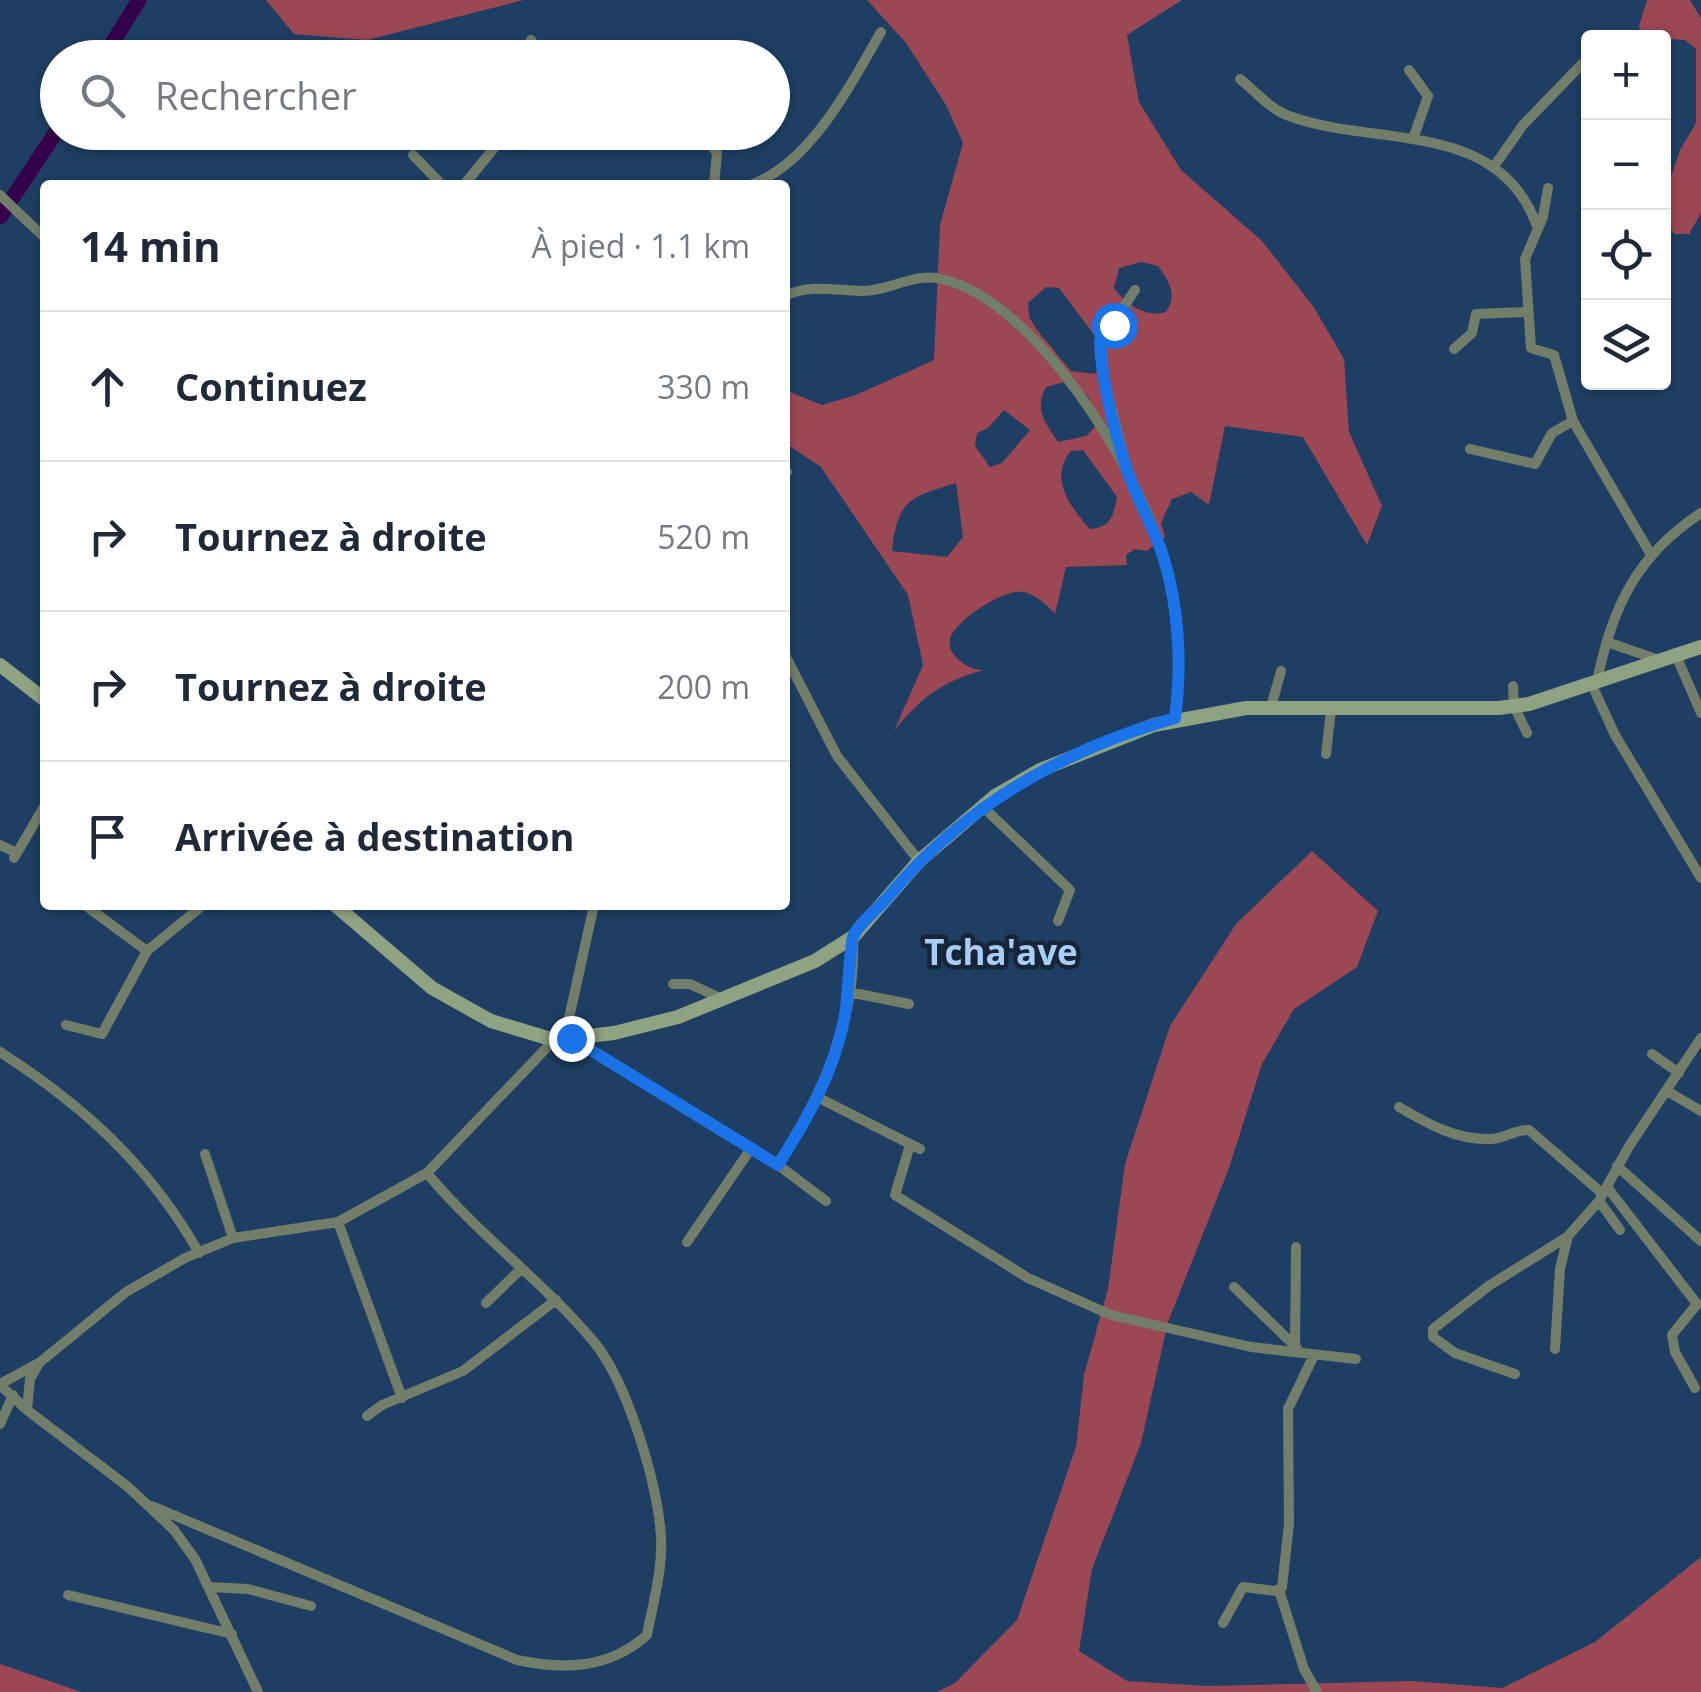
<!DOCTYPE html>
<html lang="fr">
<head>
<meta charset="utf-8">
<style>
  body { margin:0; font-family:"Open Sans",sans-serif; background:#f6f6f7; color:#1f2937 }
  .controls { position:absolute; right:30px; top:30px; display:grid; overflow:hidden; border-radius:10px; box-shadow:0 2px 8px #0004 }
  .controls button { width:90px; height:90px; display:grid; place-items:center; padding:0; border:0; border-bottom:2px solid #e0e1e3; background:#fff; color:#1f2937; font:50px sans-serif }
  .stop { position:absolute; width:30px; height:30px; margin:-22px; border:8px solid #1a73e8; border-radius:50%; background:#fff }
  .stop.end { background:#1a73e8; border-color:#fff; box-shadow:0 2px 10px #0008 }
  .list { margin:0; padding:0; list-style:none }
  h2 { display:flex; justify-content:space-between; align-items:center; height:130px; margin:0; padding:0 40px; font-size:42px }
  h2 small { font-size:32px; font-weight:400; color:#747a83 }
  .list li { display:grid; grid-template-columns:65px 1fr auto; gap:30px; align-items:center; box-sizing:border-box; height:150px; padding:0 40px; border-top:2px solid #e0e1e3 }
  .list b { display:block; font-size:38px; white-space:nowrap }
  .list em { font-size:32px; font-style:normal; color:#747a83 }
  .icon { flex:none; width:55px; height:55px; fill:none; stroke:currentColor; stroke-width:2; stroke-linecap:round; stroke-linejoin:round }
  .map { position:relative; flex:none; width:1701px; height:1692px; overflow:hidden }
  .search { position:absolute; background:#fff; box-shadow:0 2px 8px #0004; left:40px; top:40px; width:750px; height:110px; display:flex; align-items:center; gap:25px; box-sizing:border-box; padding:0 35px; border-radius:55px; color:#747a83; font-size:38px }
  .panel { position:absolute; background:#fff; box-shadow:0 2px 8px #0004; left:40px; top:180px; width:750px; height:730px; border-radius:10px }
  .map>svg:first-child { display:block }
</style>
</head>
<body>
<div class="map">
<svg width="1701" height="1692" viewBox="0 0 1701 1692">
  <rect width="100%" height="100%" fill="#1e3f63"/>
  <!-- green -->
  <path fill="#9b4754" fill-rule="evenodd" d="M266 0H524L367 40 294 34Z
    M867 0H1182L1127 35 1139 102 1181 170 1262 241 1313 306 1344 359 1349 432 1382 506 1367 545 1303 437 1225 426 1209 505 1191 492 1172 499 1161 523 1165 537 1147 551 1135 549 1126 555 1127 565 1066 567 1055 614C1048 606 1035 594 1024 592 1004 588 960 618 951 636 943 654 970 671 984 670 943 681 921 697 894 731L923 665 908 595 821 467 785 443V390L822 405 856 395 934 360 940 225 963 143 946 105 906 43ZM1141 262 1158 266C1169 282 1178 294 1166 312 1146 318 1125 304 1114 288L1119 268ZM1046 287 1059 288 1107 352 1095 374 1071 371 1037 330 1029 317 1028 303ZM1065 382 1089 397 1096 426 1086 436 1058 442C1045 422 1034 410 1046 387ZM1004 410 1030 430 1002 463 990 467 975 446 977 433 988 428ZM1083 450 1117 497C1113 516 1112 527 1090 529 1071 508 1048 478 1071 451ZM956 483 963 537 947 557 892 551C897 500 910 497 956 483Z
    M1647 0H1690L1701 18V213L1689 234H1674L1664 216V196L1680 150 1696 123V49L1685 40 1641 37 1639 26Z
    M1312 851 1378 911 1357 967 1294 1009 1262 1064 1229 1168 1168 1322 1141 1443 1092 1569 1079 1651 1127 1681 1206 1686 1411 1681 1502 1688 1595 1642 1701 1557V1692H937L955 1683 1017 1620 1076 1447 1084 1375 1108 1289 1125 1164 1170 1026 1236 924Z
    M0 1664 81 1692H0Z"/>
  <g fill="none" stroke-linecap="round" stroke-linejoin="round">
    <!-- river -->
    <path stroke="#35004b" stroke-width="15" d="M103 58 139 0
      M0 217 58 129"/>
    <!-- street -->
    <path stroke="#727e6a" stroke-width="10" d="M531 40 542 58
      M1409 70 1428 96 1413 139
      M1240 79C1255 91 1271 110 1289 116 1376 148 1498 118 1537 226
      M627 143 663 135 704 136 717 153 714 185
      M413 155 442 185
      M1495 165 1523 125 1582 64
      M464 185 507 132
      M750 185C811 164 850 85 881 32
      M1548 188 1543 217 1525 259 1531 348 1554 355 1573 421 1650 553
      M0 195 45 238
      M785 296C810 284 834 290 860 291 888 292 914 272 942 279 1037 301 1139 471 1164 559 1178 609 1182 666 1175 718
      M1454 349 1472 333 1476 314 1528 312
      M1470 449 1535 464 1552 433 1573 421
      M1125 461 1104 379 1101 341 1135 290
      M785 473 787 472
      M1607 642 1656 659
      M1675 653 1701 713
      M785 655 837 756 919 861
      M1597 681C1612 607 1637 555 1701 513
      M1591 683 1615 735 1701 878
      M1513 686 1514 706 1527 733
      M1271 707 1281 671
      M1326 754 1331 710
      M982 806 1070 890 1058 921
      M0 845 17 853
      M14 858 45 805
      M594 905 567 1027 571 1038 778 1165 826 1201
      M86 906 147 951
      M673 984H690L722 999
      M849 992 909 1004
      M66 1025 102 1034 147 951 203 905
      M0 1052C84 1106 149 1165 199 1253
      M1652 1054 1679 1073
      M1667 1091 1701 1111
      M819 1098 920 1149
      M1399 1107C1428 1124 1456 1140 1490 1139 1504 1139 1516 1129 1529 1130L1603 1194
      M910 1145 895 1195 1028 1278 1111 1315 1251 1347 1356 1359
      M205 1154 233 1238
      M778 1165C821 1096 857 1022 853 937
      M1617 1166 1701 1241
      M1607 1187 1697 1304 1672 1335 1675 1352 1695 1388
      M1599 1201 1620 1230
      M338 1222 402 1398
      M687 1242 750 1150
      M1234 1287 1297 1348
      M486 1303 521 1269
      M1295 1347 1296 1247
      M1555 1349 1560 1269 1568 1236 1599 1201 1628 1148 1701 1038
      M1515 1374 1455 1353 1433 1337V1329L1490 1285 1567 1237
      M0 1384 39 1363
      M0 1385 26 1409
      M367 1416 382 1405 463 1371 556 1300
      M0 1424 13 1395
      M152 1506 517 1660C564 1670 609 1669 647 1635 653 1603 663 1569 661 1536 657 1482 628 1384 594 1342 543 1281 478 1235 427 1173
      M210 1587 248 1589 311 1606
      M1279 1590 1304 1669 1317 1692
      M68 1595 232 1634
      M1223 1623 1243 1587 1276 1591 1282 1587 1289 1524 1288 1409 1314 1355
      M258 1692 195 1559 174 1530 127 1486 27 1410 30 1379 39 1363 126 1292 185 1258 233 1238 338 1222 427 1173 554 1040"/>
    <!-- secondary -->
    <path stroke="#8fa282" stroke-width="14" d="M0 665 45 700
      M335 905 432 988 491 1021 554 1040 614 1033 678 1017 815 961 853 937 919 861 995 796 1040 770 1154 725 1246 708H1499L1529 704 1701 647"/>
  </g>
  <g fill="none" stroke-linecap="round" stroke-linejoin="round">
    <!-- route -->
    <path stroke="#1a73e8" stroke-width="12" d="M571 1038 778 1165C807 1119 833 1074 844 1020 848 1005 850 943 853 937 858 924 879 908 888 897 964 806 1062 750 1175 718 1182 666 1179 606 1163 556 1154 527 1137 500 1127 470 1114 430 1102 385 1100 342L1114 325"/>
  </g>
  <g text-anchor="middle" stroke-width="9" stroke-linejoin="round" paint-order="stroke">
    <!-- quarter labels -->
    <g font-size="35" font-weight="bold" fill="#a7cdf9" stroke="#172536">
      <text x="1001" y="965">Tcha'ave</text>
    </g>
  </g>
</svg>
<div class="controls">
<button>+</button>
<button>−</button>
<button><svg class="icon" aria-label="locate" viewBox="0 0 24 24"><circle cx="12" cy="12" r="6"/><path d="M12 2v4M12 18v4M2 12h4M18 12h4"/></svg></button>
<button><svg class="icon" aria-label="layers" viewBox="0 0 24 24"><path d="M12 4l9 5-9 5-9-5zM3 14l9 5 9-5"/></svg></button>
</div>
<div class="stop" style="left:1114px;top:325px"></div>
<div class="stop end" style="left:571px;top:1038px"></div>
<div class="search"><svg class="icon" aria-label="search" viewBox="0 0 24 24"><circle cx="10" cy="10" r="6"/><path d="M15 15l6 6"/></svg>Rechercher</div>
<section class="panel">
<h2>14 min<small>À pied · 1.1 km</small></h2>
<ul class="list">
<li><svg class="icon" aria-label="ahead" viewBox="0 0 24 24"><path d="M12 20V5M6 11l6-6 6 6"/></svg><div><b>Continuez</b></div><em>330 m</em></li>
<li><svg class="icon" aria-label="right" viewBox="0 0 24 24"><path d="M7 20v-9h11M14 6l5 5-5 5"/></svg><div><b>Tournez à droite</b></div><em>520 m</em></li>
<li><svg class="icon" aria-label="right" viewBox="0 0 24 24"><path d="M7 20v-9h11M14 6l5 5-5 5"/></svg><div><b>Tournez à droite</b></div><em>200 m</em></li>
<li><svg class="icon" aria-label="arrive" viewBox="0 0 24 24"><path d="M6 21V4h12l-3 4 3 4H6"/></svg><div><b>Arrivée à destination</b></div></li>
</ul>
</section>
</div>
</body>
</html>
